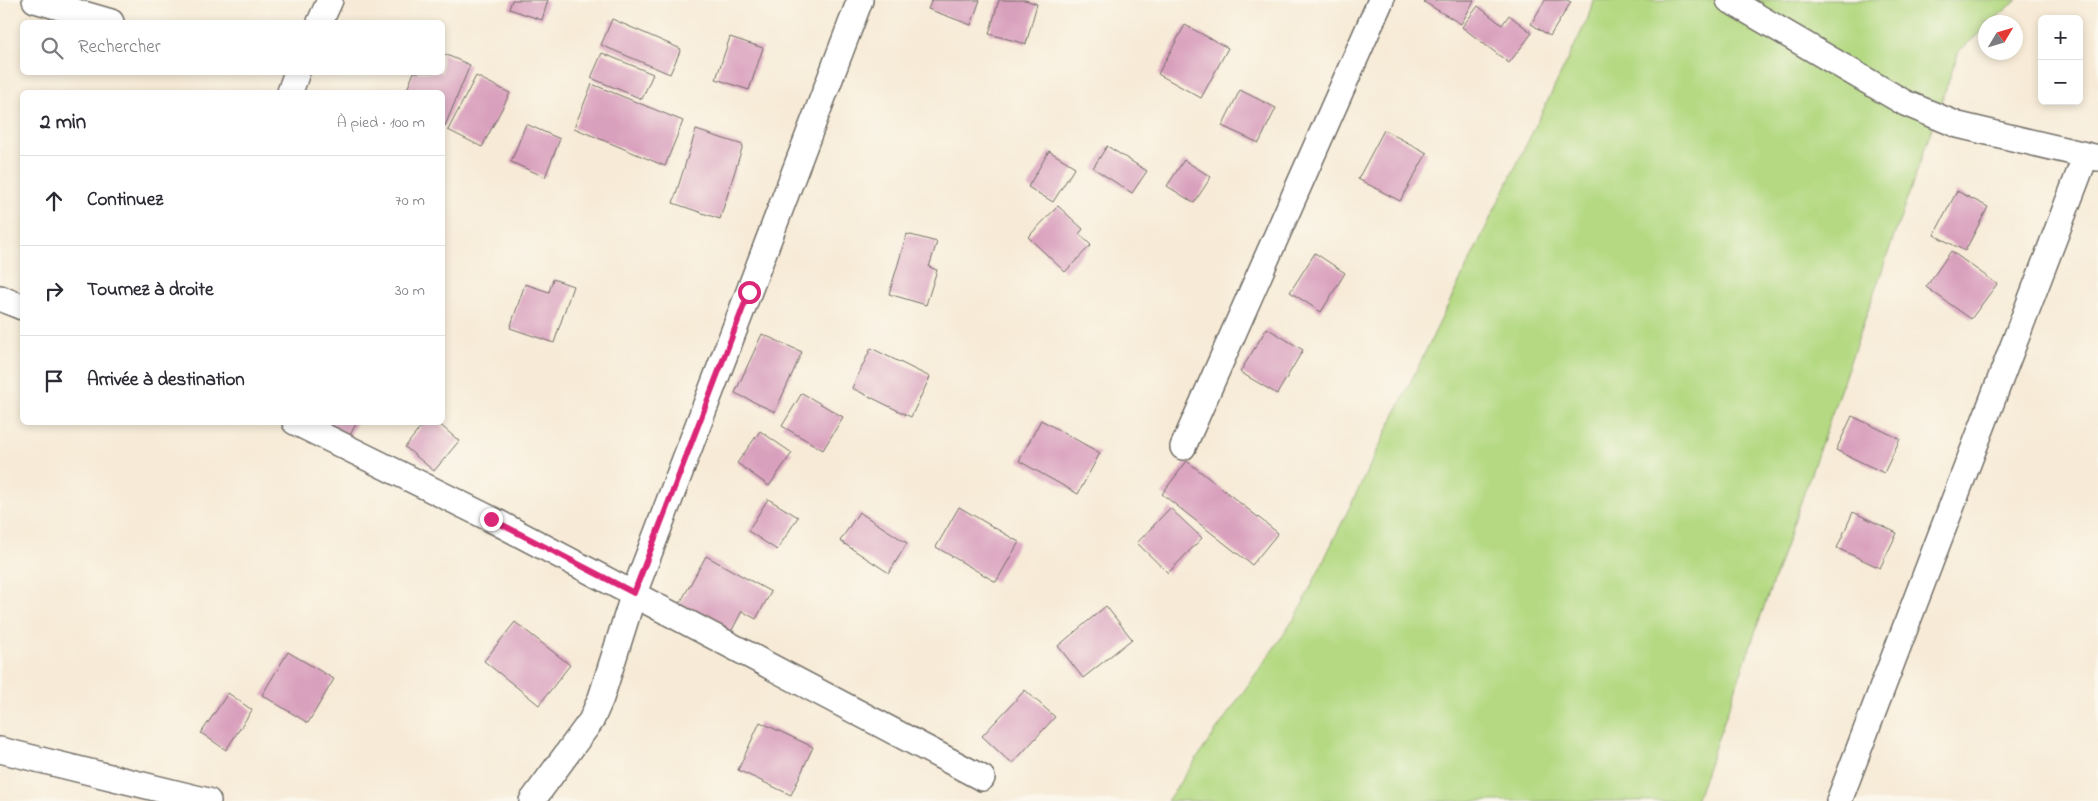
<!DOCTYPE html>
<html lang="fr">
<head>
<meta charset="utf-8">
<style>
  body { margin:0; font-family:"Indie Flower",sans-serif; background:#f2f2f3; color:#2b2b33 }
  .controls { position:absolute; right:15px; top:15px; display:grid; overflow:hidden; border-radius:8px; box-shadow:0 2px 8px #0003 }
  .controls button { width:45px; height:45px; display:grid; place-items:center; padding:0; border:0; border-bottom:1px solid #e1e1e2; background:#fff; color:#2b2b33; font:25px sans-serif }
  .compass { position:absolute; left:1978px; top:15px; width:45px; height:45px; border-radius:50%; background:#fff; box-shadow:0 2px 8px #0003; rotate:52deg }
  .stop { position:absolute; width:15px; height:15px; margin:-11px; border:4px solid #db2777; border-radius:50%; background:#fff }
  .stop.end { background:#db2777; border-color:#fff; box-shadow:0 1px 5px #0008 }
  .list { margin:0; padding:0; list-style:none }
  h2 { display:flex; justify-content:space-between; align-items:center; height:65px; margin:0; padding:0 20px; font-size:21px }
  h2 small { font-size:16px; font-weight:400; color:#7c7c81 }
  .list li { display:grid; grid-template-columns:32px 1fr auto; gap:15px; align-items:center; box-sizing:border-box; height:90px; padding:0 20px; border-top:1px solid #e1e1e2 }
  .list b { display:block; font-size:19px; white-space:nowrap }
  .list em { font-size:16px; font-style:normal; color:#7c7c81 }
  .icon { flex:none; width:28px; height:28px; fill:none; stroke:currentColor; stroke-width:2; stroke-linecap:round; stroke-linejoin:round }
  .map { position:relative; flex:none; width:2098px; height:801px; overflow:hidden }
  .search { position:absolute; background:#fff; box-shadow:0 2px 8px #0003; left:20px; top:20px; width:425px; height:55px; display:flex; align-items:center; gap:12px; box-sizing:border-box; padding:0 18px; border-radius:8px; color:#7c7c81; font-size:19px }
  .panel { position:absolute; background:#fff; box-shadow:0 2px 8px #0003; left:20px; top:90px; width:425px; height:335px; border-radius:8px }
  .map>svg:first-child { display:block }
</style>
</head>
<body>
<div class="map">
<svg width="2098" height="801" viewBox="0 0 2098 801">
  <rect width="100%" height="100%" fill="#fbf7ec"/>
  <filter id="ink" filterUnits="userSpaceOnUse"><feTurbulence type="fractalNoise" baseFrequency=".02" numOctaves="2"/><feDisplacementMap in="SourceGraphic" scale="10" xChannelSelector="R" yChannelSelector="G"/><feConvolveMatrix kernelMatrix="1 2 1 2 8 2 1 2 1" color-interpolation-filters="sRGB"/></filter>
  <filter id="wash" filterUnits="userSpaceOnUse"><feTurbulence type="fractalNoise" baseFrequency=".0096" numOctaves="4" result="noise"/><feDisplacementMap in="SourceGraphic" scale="20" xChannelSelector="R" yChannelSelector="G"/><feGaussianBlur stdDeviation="1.12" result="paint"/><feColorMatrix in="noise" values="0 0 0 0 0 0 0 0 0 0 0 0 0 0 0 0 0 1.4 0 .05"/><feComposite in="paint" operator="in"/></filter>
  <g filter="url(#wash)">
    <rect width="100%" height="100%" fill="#f7ebd7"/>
    <!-- green -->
    <path fill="#b4d982" stroke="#708256" d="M1593 0H2017L1991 22H1986L1985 28 1959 51 1696 801H1167L1297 615 1588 18Z"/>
    <g id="blocks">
      <!-- building -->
      <path fill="#d9a0bd" d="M512 0H548L542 20 509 9Z
        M932 0H980L971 25 928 9Z
        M999 0H1025L1037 4 1026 44 989 34Z
        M1425 0H1472L1474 1 1461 24 1424 2Z
        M1545 0H1567L1571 2 1550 36 1531 24Z
        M1478 6 1502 25 1509 15 1532 33 1509 63 1462 27Z
        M612 19 681 49 670 74 601 45Z
        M1185 25 1228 48 1201 98 1158 74Z
        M730 37 763 48 749 90 716 79Z
        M442 53 470 65 445 126 442 125V92H406L414 72H442Z
        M602 53 653 74 642 99 591 78Z
        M476 76 510 93 482 147 448 130Z
        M592 84 683 121 665 166 574 128Z
        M1240 90 1276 108 1259 143 1222 126Z
        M526 124 560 139 545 177 511 162Z
        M696 130 743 145 720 219 673 203Z
        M1384 130 1427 153 1400 201 1358 179Z
        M1107 146 1147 171 1132 193 1093 168Z
        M1049 151 1075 167 1053 202 1028 187Z
        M1184 160 1211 177 1194 203 1167 186Z
        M1957 191 1988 207 1965 251 1934 235Z
        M1058 206 1083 229 1079 234 1091 245 1065 272 1028 237Z
        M907 234 937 242 929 267 937 270 926 305 889 294Z
        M1951 251 1997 284 1971 319 1926 287Z
        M1315 253 1345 273 1321 312 1290 292Z
        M553 279 573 286 554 343 510 328 525 284 549 292Z
        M1267 328 1303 350 1277 394 1240 372Z
        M762 334 802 352 775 412 735 393Z
        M871 348 930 377 911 417 852 388Z
        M802 393 843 417 823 450 782 426Z
        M1852 416 1900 439 1884 473 1836 450Z
        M1041 420 1100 453 1078 494 1019 461Z
        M318 422H357L348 439Z
        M425 422H437L459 441 434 471 405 447Z
        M760 431 792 453 769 486 737 463Z
        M1187 461 1278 533 1252 565 1162 494Z
        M768 499 798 517 777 550 748 531Z
        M959 507 1019 542 996 582 936 547Z
        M1170 508 1202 538 1168 573 1137 543Z
        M859 512 907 543 889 573 840 541Z
        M1853 512 1897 533 1880 568 1837 548Z
        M706 556 771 592 756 619 742 611 730 634 679 605Z
        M1106 606 1132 639 1083 678 1058 646Z
        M515 622 570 665 539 705 484 661Z
        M288 652 334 679 308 723 262 695Z
        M1025 690 1055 717 1012 764 982 736Z
        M228 693 252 710 226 750 201 733Z
        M760 722 813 747 791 795 738 770Z"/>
    </g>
  </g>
  <g filter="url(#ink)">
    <use href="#blocks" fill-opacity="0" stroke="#726e67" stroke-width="1"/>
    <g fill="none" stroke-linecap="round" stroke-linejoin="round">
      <defs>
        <path id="minor" d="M35 0 111 22
          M1729 0 1905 103 1958 125 2098 158
          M320 22 330 0
          M290 92 297 72
          M0 298 22 307
          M295 422 491 519 982 778
          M1183 447 1381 0
          M0 750 208 801
          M532 801 591 721 601 698 634 593 860 0
          M1839 801 2086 155"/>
      </defs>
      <!-- minor casing -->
      <use href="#minor" stroke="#726e67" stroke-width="28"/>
      <!-- minor -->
      <use href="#minor" stroke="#fff" stroke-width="25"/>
    </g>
  </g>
  <g fill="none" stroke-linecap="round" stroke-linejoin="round" filter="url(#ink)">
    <!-- route -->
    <path stroke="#db2777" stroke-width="6" d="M491 519 634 593 749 292"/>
  </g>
</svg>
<div class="controls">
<button>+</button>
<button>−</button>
</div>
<svg class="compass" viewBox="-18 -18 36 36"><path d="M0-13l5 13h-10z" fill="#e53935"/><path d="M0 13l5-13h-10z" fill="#7c7c81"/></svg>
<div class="stop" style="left:749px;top:292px"></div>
<div class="stop end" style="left:491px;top:519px"></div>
<div class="search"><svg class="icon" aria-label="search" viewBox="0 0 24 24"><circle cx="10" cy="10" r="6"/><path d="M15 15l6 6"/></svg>Rechercher</div>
<section class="panel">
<h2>2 min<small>À pied · 100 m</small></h2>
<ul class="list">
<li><svg class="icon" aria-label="ahead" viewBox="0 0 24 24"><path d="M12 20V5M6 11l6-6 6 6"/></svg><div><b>Continuez</b></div><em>70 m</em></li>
<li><svg class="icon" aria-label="right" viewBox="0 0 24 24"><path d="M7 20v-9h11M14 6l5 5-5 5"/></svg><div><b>Tournez à droite</b></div><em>30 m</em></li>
<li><svg class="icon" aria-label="arrive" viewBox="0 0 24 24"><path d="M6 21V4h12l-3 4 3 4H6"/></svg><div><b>Arrivée à destination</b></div></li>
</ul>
</section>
</div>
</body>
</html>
